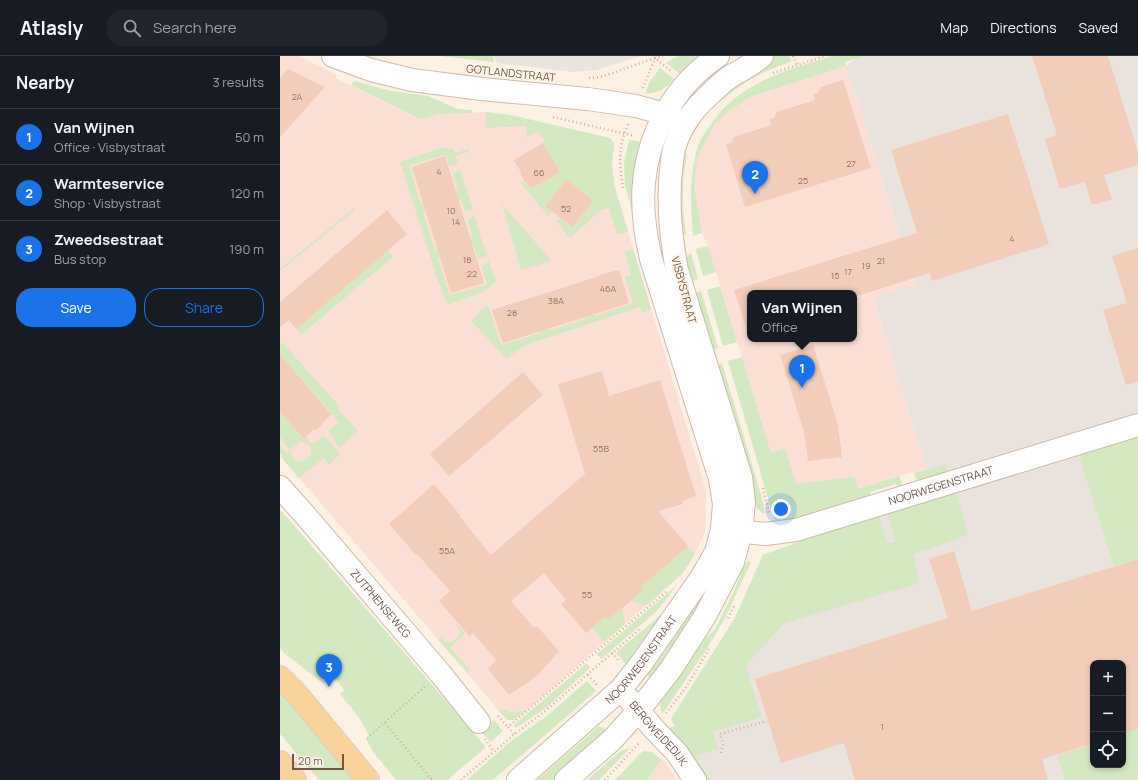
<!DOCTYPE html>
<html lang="en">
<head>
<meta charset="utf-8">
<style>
  body { margin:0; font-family:Manrope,sans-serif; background:#20242c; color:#f1f3f6 }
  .controls { position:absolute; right:12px; bottom:12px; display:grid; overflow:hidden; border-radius:8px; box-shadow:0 2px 6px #0003 }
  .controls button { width:36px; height:36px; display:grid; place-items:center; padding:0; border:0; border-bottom:1px solid #363941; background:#171b24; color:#f1f3f6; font:20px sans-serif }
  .scale { position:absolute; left:12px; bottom:10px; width:52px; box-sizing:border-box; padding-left:4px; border:2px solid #745649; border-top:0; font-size:11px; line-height:14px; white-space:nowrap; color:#745649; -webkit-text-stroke:3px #fff5e9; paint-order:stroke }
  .you { position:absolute; left:501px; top:453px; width:14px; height:14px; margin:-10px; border:3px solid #fff; border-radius:50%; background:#1a73e8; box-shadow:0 0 0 6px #1a73e833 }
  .badge { display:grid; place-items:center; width:26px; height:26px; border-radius:50%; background:#1a73e8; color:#fff; font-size:13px; font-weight:700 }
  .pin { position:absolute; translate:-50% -33px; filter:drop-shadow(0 1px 2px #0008) }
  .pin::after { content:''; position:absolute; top:21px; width:14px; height:12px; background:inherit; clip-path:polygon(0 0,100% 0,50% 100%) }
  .popup { position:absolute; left:467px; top:234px; width:110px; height:52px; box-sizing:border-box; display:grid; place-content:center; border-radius:8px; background:#171b24; filter:drop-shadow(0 1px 3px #0005); font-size:13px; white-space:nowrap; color:#9ea1a6 }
  .popup b { font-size:15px; color:#f1f3f6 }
  .popup::after { content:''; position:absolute; left:50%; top:100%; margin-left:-8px; border:8px solid transparent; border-top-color:#171b24 }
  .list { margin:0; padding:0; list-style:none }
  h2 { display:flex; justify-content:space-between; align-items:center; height:52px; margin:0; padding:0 16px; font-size:17px }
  h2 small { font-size:13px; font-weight:400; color:#9ea1a6 }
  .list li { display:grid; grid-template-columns:26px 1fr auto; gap:12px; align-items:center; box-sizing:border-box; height:56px; padding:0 16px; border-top:1px solid #363941 }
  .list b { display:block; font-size:15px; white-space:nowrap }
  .list p { margin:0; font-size:13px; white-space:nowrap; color:#9ea1a6 }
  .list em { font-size:13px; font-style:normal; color:#9ea1a6 }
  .actions { display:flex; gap:8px; padding:12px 16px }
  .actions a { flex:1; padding:9px 0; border:1px solid #1a73e8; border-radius:16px; text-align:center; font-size:14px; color:#1a73e8 }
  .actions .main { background:#1a73e8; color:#fff }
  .icon { flex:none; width:22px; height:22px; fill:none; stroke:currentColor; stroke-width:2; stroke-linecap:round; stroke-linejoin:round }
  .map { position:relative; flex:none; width:858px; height:724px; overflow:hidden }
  header { display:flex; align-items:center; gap:24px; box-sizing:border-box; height:56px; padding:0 20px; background:#171b24; border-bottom:1px solid #363941 }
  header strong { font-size:19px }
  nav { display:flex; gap:22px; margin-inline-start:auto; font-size:14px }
  .search { width:280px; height:36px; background:#20242c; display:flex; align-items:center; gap:10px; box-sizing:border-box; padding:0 14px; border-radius:16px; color:#9ea1a6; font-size:15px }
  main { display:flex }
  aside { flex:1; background:#171b24 }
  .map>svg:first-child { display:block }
</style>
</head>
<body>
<header>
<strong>Atlasly</strong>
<div class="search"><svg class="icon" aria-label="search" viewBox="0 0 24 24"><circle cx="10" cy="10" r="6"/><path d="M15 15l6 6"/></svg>Search here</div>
<nav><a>Map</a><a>Directions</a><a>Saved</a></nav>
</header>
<main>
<aside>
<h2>Nearby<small>3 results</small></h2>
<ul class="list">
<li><span class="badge">1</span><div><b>Van Wijnen</b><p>Office · Visbystraat</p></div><em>50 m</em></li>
<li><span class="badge">2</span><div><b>Warmteservice</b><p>Shop · Visbystraat</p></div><em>120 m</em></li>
<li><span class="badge">3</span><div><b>Zweedsestraat</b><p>Bus stop</p></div><em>190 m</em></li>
</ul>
<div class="actions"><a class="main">Save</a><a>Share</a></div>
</aside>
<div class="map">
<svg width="858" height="724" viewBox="0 0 858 724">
  <rect width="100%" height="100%" fill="#fcf1e3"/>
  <!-- commercial -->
  <path fill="#fce0d6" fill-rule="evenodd" d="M0 0H19L57 19 56 22 140 63 162 58 206 56 230 59 330 82 334 87 332 107 334 129 426 435 425 475 416 496 402 518 247 654 231 656 217 652 0 400Z
    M566 10 636 230 593 243 647 413 619 420 578 433 523 442 491 397 428 190 422 177 415 135V120L418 100 428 81 435 68 449 55 470 41ZM470 237H574V283H470Z
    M363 695 372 696 386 707 397 724H335Z"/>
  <!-- industrial -->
  <path fill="#ebe3de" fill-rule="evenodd" d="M214 0H361L316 14 293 16 217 7Z
    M579 0H858V724H431L415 700 390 672 395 670 391 663 455 562 483 499 511 489 599 458 654 442 647 413 593 242 636 229 566 10ZM813 607H843V709H813Z"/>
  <!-- green -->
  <path fill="#d4e9c1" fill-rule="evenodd" d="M159 0H213L214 6Z
    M400 0H420L400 18 386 7 394 2Z
    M495 0H509L511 4 510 6 484 16 463 28 435 49 429 43 468 14Z
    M552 0H584L565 6 566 10 470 41 449 55 435 68 418 100 415 120V135L422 177 413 180C411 153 409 127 415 101 417 90 422 80 429 71 456 28 506 14 552 0Z
    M380 12 394 23C386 33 377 37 365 38L369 27Z
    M74 25 111 35 148 40 178 53 192 54V57L162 58 140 63 71 29Z
    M206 56 230 59 330 82 334 87 332 107 334 129 348 175 337 179 329 152 322 153 291 181 288 180 276 165 281 162 292 171 313 145 287 123 273 156 268 160 240 126 246 125 251 133 280 116 263 87 265 85 258 76 247 81 246 70 205 72Z
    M349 84H352L361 86 363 96 357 172 345 130 344 107Z
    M161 92 174 93 175 97 189 93 190 95 176 100 178 108 169 110 166 99 129 109 140 147 178 135 173 118 180 113 193 154 185 156 181 144 143 156 155 194 193 181 188 165 194 159 207 200 198 203 194 191 158 202 170 239 207 228 202 211 209 205 216 226 203 236 168 249 157 222 120 106Z
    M404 96 407 100 403 122V152L406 179 401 176 395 131Z
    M222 148 272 205 241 214Z
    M74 152 75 154 0 215V213Z
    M428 190 436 216 423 220 416 193Z
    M353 193 371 253 362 257 360 251 243 290 227 303 191 265 204 251 208 250 221 289 260 277 249 245 258 242 268 275 306 263 295 228 303 226 315 260 353 247 345 221 351 219 345 196Z
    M108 194 113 201 21 279 16 273Z
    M411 197 418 223 412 225 407 224 405 201Z
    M440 230 457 286 443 290 427 234Z
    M421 235 438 292 430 295 412 238Z
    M2 286 60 351 58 353 78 375 59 392 48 375 59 366 0 298V288Z
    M462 301 491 397 505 392 516 428 574 421 578 433 619 420 622 427 618 432 616 428 590 436 591 441 510 465 501 466 494 463 448 305Z
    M442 307 482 442 485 457 483 458 475 450 469 438 432 311Z
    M0 356 23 383 26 381 32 388 44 379 60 398 49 409 44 402 19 422 1 401 3 400 0 396V389L6 397 10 394 0 381ZM20 386C49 390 14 422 10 394Z
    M858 379V503L834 510 800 403 802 398Z
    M665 408 668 417 641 425 636 423 634 417Z
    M673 437 677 439 688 479 633 498 640 527 505 567 468 606 466 612 482 661 433 676 438 692 415 700 431 724H425L390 672 395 670 391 663 455 562 483 499 511 489 599 458 607 487 616 486 607 457Z
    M0 455 2 456 12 467 205 690V692L167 724H116L94 697 86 683 89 680C83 664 70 651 60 638L64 634 56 623 50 628 48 625 44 628 4 597 0 592Z
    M407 490 415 498 402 518 366 550 351 545 363 533 361 531Z
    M468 505 471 506 445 562 426 594 382 658 380 649 381 636 410 594 434 575 454 535 464 510Z
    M446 510 373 623 368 620 366 613 425 531Z
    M397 529 377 555 321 603 317 598Z
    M395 542 347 610 337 598V596L383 557Z
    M342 552 345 568 324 586 312 572 325 561 328 563Z
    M177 567 185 578 170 591 190 614 187 616 158 584 161 581 165 586 169 587 175 584 181 577 176 568Z
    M307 607 310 612 267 651 236 672 234 669Z
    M307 625 316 635 213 724H187L231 685 267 660Z
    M0 635 78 724H39L0 678Z
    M217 652 231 656 247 654 234 664H227Z
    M214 664 223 675 211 686 202 677V674Z
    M318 671H323L327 675 279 724H257Z
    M858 673V724H785L777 699 813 687V709H843V678Z
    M351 691 319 724H307L341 695Z
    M363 695 372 696 381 704 367 724H335Z"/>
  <!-- building -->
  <path fill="#f1cdba" d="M752 0H828L858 96V109L824 119 832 143 812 149 805 126 780 133 765 83 777 79Z
    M8 13 45 31 0 81V22Z
    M563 24 591 112 465 151 446 88 451 87 454 81 491 69 490 63 494 62 497 56 535 44 533 38 538 37 541 31Z
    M728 58 769 188 652 225 650 217 574 241V237H470V273L467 274 454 234 637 177 611 94Z
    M263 87 280 116 251 133 246 125H244L240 117 241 116 234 104Z
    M165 100 204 227 171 237 132 111Z
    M287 123 313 145 292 171 265 150Z
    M107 154 127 178 16 273 9 264 0 271V246Z
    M858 192V326L846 329 823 254 847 247 832 200Z
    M339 214 349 247 223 287 212 254 320 220 319 219Z
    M533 289 558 369 562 401 528 405 524 376 500 299Z
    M0 298 51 358 36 375 34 373 24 383 0 356Z
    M322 315 329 340 380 324 416 440 403 445V448L378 455 408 490 361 531 363 533 351 545 328 563 325 561 306 577 281 548 286 544 264 517 231 545 254 572 257 570 279 595 257 620 229 639 208 613 216 604 193 577 190 581 159 545 170 535 137 498 136 499 109 468 154 428 181 460 180 461 211 499 305 418 278 328Z
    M243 316 263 339 169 420 150 398Z
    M674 495 692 555 858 503V673L843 678V607H813V687L762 703 768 724H575L564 687 501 707 475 623 668 562 649 503Z"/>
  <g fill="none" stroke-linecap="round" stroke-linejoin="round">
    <defs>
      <g id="minor">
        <path d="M53 0 91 14 132 24 202 33 308 43 356 50 385 58 397 63"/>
        <path id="s1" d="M0 431 25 459 160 617 199 666"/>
        <path id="s2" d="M447 474 485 478 516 474 858 369"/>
        <path id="s3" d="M350 644 373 672 397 697 415 724"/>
        <path id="s4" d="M238 724 341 633 363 605 421 522 436 496 442 473 444 448 440 423 371 203C369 192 366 181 365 170 356 103 382 38 438 0"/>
        <path d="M286 724 332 684 359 654 391 613 425 560 453 506 461 476 464 446 461 421 397 214C390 178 387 141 392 105 393 100 393 95 395 90 399 74 412 55 424 44 432 36 442 26 451 20 462 14 473 8 482 0"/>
      </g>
      <path id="major" d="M0 621 17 638 88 724
        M0 706 15 724"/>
    </defs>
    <!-- minor casing -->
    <use href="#minor" stroke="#cfbaac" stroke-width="24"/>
    <!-- major casing -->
    <use href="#major" stroke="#d8d0cc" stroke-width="24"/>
    <!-- path -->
    <path stroke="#d6b19e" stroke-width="2.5" stroke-dasharray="1 3" stroke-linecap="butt" d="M513 0 517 9
      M493 17 545 0
      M309 22 321 21 375 2 392 16
      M363 32 375 2 383 0
      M273 61 355 80
      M343 132C339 107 338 92 348 68
      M483 432 489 458
      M448 562 454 550
      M332 597 339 605
      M308 619 317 629
      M386 657 407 630 430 591
      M218 660 228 671
      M105 667 152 724
      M234 678 228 671 387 535
      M87 682 147 629
      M205 683 214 696
      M441 697 443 689 440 678 487 665
      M181 724 236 677 264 656 361 572
      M325 724 360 686"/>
    <!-- minor -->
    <use href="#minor" stroke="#fff" stroke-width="22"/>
    <!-- major -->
    <use href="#major" stroke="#fad29b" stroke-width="22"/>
  </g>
  <g text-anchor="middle" stroke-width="4" stroke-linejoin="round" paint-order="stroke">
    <!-- number labels -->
    <g font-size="9" fill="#937465">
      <text x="17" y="44">2A</text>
      <text x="571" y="111">27</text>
      <text x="159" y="119">4</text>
      <text x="259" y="120">66</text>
      <text x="523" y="128">25</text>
      <text x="286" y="156">52</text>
      <text x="171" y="158">10</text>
      <text x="176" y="169">14</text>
      <text x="732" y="186">4</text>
      <text x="187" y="207">18</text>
      <text x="601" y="208">21</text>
      <text x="586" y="213">19</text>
      <text x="568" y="219">17</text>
      <text x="192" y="221">22</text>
      <text x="555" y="223">15</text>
      <text x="328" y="236">46A</text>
      <text x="276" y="248">38A</text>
      <text x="232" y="260">28</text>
      <text x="321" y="396">55B</text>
      <text x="167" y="498">55A</text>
      <text x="307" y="542">55</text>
      <text x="602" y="674">1</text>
    </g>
    <!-- street labels -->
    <g font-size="11" fill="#745649" stroke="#fff5e9">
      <text transform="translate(231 17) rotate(6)" y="4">GOTLANDSTRAAT</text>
      <text transform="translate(404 234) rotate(75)" y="4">VISBYSTRAAT</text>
      <text dy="4" stroke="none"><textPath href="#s2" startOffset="221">NOORWEGENSTRAAT</textPath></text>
      <text dy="4" stroke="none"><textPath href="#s1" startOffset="154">ZUTPHENSEWEG</textPath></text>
      <text dy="4" stroke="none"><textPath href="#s4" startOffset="173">NOORWEGENSTRAAT</textPath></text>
      <text dy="4" stroke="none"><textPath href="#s3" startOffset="44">BERGWEIDEDIJK</textPath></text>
    </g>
  </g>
</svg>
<div class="controls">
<button>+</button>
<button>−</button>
<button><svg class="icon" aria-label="locate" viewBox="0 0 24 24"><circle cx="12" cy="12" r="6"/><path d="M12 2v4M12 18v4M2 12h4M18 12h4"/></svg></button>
</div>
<div class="scale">20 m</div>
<div class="you"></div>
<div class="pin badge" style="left:522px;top:332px">1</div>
<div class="popup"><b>Van Wijnen</b>Office</div>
<div class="pin badge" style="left:475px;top:138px">2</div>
<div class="pin badge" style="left:49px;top:631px">3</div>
</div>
</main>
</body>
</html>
